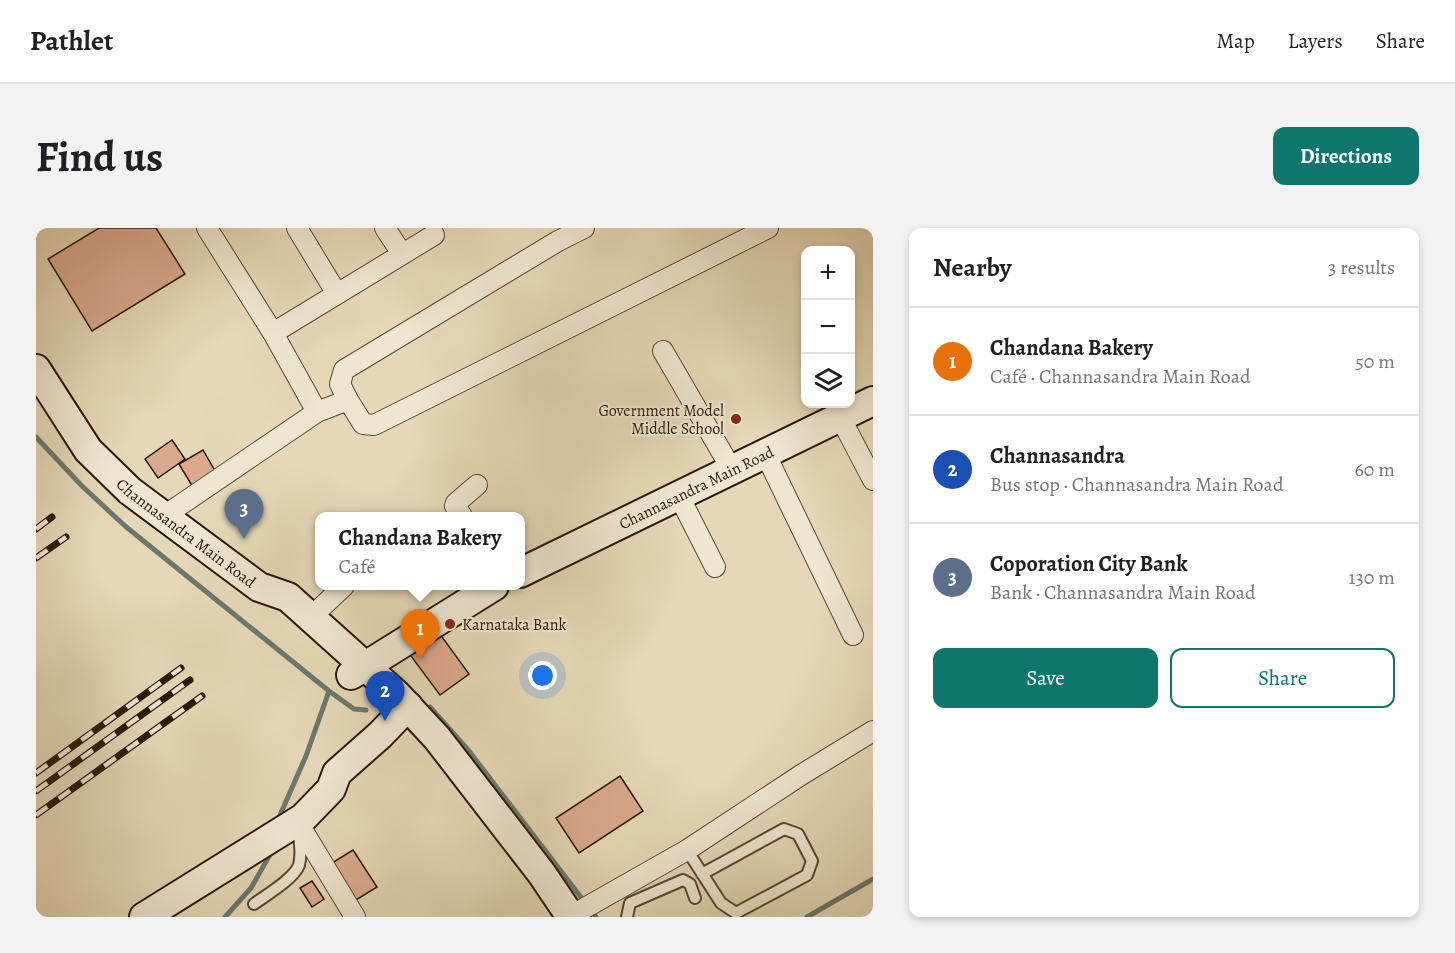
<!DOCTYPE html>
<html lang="en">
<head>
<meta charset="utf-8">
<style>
  body { margin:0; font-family:Alegreya,serif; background:#f2f2f2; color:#202124 }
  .controls { position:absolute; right:18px; top:18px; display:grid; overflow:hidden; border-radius:12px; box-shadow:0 3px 9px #0003 }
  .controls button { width:54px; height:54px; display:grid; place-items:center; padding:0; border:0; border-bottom:2px solid #e0e0e0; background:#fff; color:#202124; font:30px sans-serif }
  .you { position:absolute; left:507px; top:448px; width:21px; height:21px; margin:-15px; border:4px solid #fff; border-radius:50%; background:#1a73e8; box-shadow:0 0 0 9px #1a73e833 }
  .badge { display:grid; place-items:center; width:39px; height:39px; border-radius:50%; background:#0f766e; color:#fff; font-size:20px; font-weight:700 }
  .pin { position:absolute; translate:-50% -50px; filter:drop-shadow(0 2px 3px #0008) }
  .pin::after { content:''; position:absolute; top:32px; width:21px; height:18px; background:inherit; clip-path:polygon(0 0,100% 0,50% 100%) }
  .popup { position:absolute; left:279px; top:284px; width:210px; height:78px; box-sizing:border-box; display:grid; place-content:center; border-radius:12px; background:#fff; filter:drop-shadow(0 2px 4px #0005); font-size:20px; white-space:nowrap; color:#757577 }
  .popup b { font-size:22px; color:#202124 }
  .popup::after { content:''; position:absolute; left:50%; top:100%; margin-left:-12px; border:12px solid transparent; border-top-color:#fff }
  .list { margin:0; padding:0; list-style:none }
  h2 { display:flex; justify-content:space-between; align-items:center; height:78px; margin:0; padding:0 24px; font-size:26px }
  h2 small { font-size:20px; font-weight:400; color:#757577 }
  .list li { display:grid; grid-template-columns:39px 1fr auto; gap:18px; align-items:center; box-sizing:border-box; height:108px; padding:0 24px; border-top:2px solid #e0e0e0 }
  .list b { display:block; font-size:22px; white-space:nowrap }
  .list p { margin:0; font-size:20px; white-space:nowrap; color:#757577 }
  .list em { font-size:20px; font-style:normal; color:#757577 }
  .actions { display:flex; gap:12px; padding:18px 24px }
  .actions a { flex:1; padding:14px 0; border:2px solid #0f766e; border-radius:12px; text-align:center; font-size:21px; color:#0f766e }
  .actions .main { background:#0f766e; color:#fff }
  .icon { flex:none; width:33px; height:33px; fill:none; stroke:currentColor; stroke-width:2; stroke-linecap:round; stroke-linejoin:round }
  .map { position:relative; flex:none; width:837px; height:689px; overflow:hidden; border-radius:12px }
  header { display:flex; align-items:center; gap:36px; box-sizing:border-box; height:84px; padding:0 30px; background:#fff; border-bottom:2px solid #e0e0e0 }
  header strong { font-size:28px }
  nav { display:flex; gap:33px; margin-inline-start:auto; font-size:21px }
  .intro { display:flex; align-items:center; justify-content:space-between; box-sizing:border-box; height:144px; padding:0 36px }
  h1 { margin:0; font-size:42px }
  .button { padding:15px 27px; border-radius:12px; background:#0f766e; color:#fff; font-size:21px; font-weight:700 }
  main { display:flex; gap:36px; padding:0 36px }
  aside { flex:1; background:#fff; border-radius:12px; box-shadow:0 3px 9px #0003 }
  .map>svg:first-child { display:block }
</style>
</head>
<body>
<header>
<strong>Pathlet</strong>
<nav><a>Map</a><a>Layers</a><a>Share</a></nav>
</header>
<div class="intro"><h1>Find us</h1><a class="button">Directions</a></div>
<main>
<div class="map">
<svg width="837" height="689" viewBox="0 0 837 689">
  <rect width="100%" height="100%" fill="#e5d8b7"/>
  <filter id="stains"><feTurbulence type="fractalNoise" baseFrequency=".00333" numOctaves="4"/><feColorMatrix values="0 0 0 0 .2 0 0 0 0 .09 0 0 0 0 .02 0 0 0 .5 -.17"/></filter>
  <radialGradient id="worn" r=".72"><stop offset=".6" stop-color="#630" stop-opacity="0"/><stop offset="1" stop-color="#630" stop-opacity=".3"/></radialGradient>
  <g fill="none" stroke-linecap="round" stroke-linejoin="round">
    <!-- stream -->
    <path stroke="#6a796d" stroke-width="5" d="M0 209 46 258 89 298 293 463 318 481 330 482
      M394 479 433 523 560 689
      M241 594 270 528 293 463
      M189 689 215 660 236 623
      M771 689 837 651"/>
  </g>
  <!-- building -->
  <path fill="#dba98d" stroke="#291808" stroke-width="1.5" d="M63 0H120L149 46 56 103 12 31Z
    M136 212 149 231 122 250 109 231Z
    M167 222 182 248 158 261 143 236Z
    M401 402 433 446 404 467 372 424Z
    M584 548 607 583 543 625 520 590Z
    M317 622 341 659 320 672 296 635Z
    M276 653 288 671 276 679 264 660Z"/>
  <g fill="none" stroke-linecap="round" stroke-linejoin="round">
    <defs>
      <path id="lane" d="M651 622 685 675 700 685 771 647 776 633 762 606 748 601 666 646
        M218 676C230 667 258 651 263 637 266 626 264 613 262 602
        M591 689 594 675 647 652 654 656 659 670"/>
      <path id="street" d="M171 0 237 105
        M261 0 301 66
        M349 0 366 26
        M627 123 696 242
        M312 172 304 156 308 142 522 13 548 0
        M281 184 312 172 327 196 338 197 732 0
        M804 189 837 252
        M729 225 817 407
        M643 268 679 339
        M128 288 281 184 237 105 398 7
        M426 288 419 278 420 275 441 257
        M274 390 308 358
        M261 593 319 689
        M533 689 651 622 765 547 837 503"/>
      <g id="secondary">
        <path id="s1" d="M0 141 52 222 94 263 223 359 252 369 361 467 401 510 506 646 535 689"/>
        <path id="s2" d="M484 345 837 173"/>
        <path d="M315 447 458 358"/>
        <path d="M108 689 267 590 295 561 301 545 344 507 372 478"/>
      </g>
    </defs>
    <!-- lane casing -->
    <use href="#lane" stroke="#584834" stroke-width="14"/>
    <!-- street casing -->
    <use href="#street" stroke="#584834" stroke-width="22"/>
    <!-- secondary casing -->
    <use href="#secondary" stroke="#291808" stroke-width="32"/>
    <!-- lane -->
    <use href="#lane" stroke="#eee6d0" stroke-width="10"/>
    <!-- street -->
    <use href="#street" stroke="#eee6d0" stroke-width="20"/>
    <!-- secondary -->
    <use href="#secondary" stroke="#eee6d0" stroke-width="28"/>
    <defs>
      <path id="rail" d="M0 301 16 289
        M0 330 30 309
        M0 545 145 440
        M0 563 154 452
        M0 587 166 468"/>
    </defs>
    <!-- rail casing -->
    <use href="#rail" stroke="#291808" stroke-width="7"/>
    <!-- rail -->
    <use href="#rail" stroke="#eee6d0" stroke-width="4.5" stroke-dasharray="14" stroke-linecap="butt"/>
  </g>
  <!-- markers -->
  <g fill="#8f2418" stroke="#eee6d0" stroke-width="2">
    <circle cx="700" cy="191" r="6"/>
    <circle cx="414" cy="396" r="6"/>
  </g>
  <g text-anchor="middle" stroke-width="4.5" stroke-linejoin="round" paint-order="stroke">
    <!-- poi labels -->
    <g font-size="16" fill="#291808" stroke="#eee6d0" text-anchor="end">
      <text x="688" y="188">Government Model<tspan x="688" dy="18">Middle School</tspan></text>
      <text x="426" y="402" text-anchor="start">Karnataka Bank</text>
    </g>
    <!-- street labels -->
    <g font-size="16" fill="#291808" stroke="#eee6d0">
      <text dy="6" stroke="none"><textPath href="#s2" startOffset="196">Channasandra Main Road</textPath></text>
      <text dy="6" stroke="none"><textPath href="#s1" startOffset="225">Channasandra Main Road</textPath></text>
    </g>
  </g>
  <rect width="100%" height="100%" filter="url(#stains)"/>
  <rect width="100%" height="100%" fill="url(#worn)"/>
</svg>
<div class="controls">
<button>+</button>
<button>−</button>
<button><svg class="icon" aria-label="layers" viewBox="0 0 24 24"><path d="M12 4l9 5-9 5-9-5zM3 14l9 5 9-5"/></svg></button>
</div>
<div class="you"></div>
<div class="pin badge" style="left:384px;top:431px;background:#e8710a">1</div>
<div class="popup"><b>Chandana Bakery</b>Café</div>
<div class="pin badge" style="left:349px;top:493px;background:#1a4fb4">2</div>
<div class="pin badge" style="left:208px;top:311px;background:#5c6f8a">3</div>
</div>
<aside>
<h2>Nearby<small>3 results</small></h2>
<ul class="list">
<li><span class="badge" style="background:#e8710a">1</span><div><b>Chandana Bakery</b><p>Café · Channasandra Main Road</p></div><em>50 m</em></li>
<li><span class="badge" style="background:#1a4fb4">2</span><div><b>Channasandra</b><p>Bus stop · Channasandra Main Road</p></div><em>60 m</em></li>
<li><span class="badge" style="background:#5c6f8a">3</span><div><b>Coporation City Bank</b><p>Bank · Channasandra Main Road</p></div><em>130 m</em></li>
</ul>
<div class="actions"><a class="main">Save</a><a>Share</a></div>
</aside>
</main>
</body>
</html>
